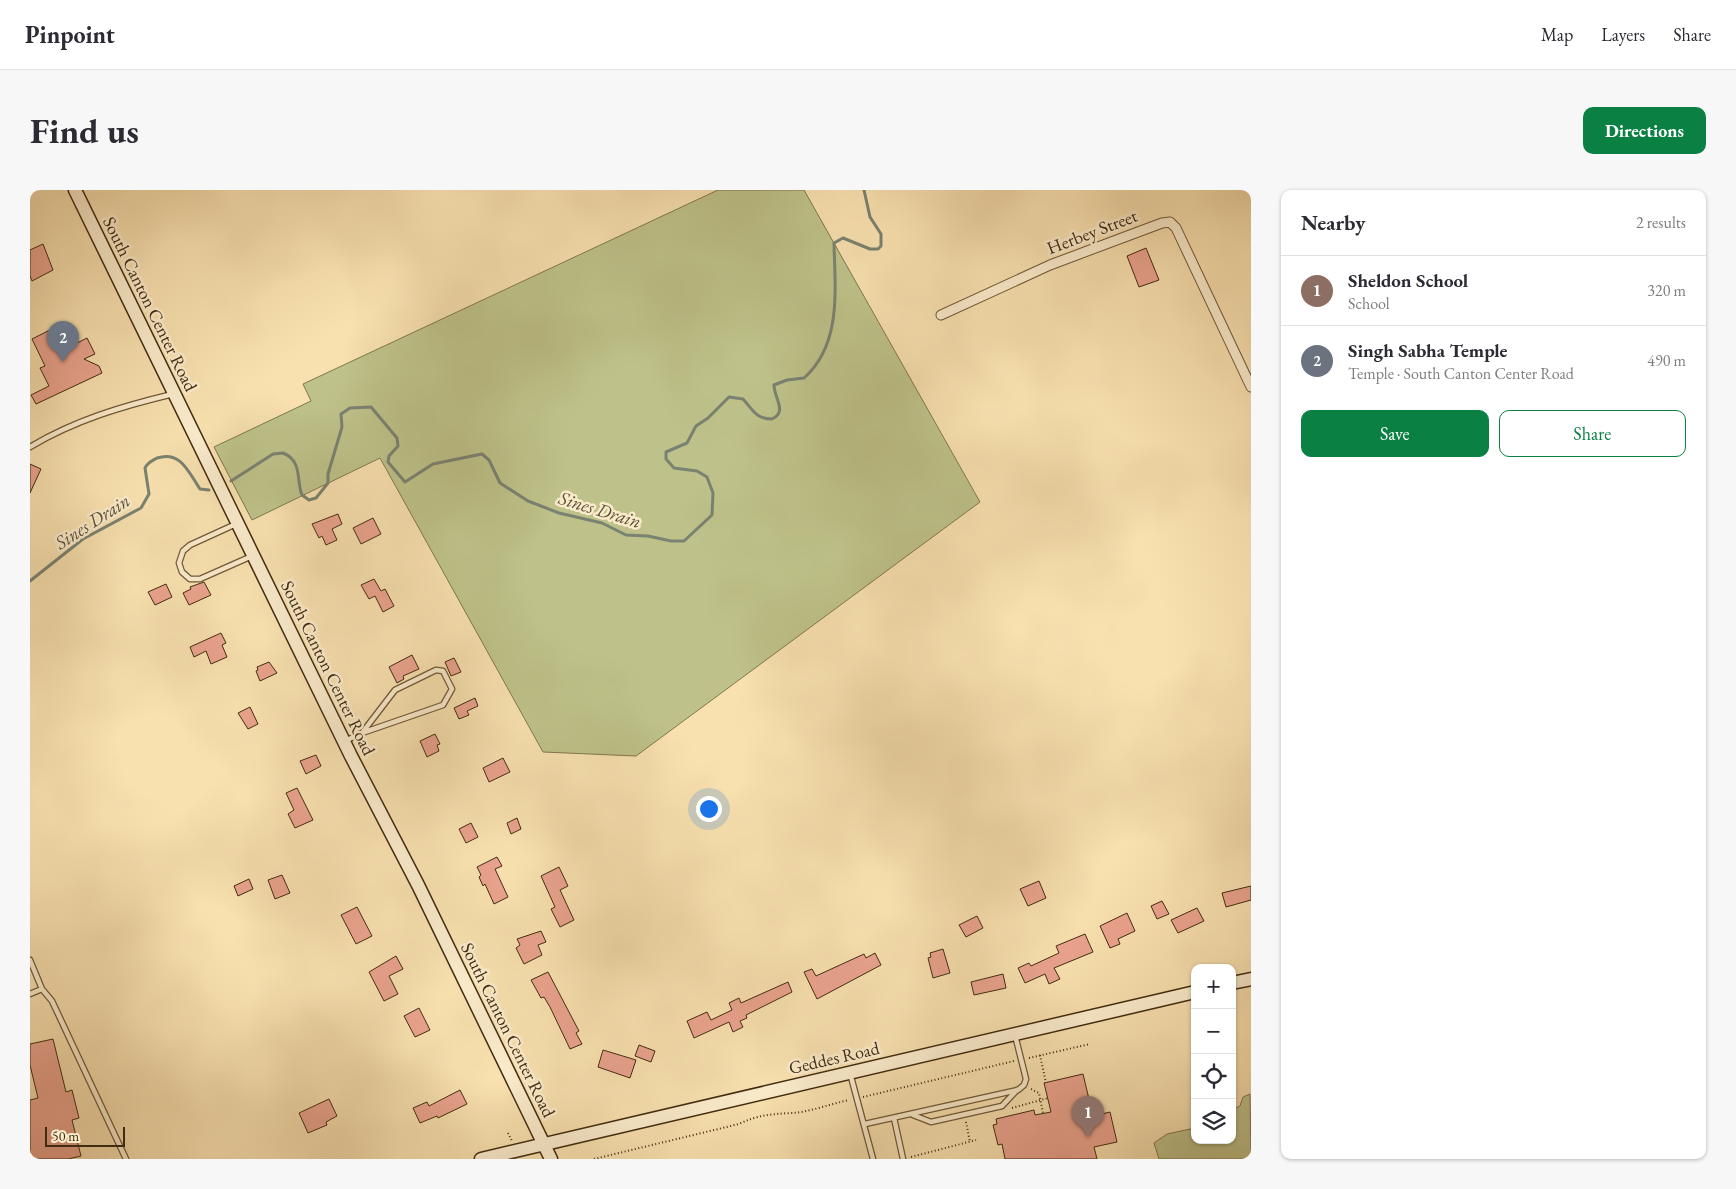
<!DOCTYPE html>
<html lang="en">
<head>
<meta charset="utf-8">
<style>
  body { margin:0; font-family:"EB Garamond",serif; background:#f7f7f7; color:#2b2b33 }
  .controls { position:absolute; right:15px; bottom:15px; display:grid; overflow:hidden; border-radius:10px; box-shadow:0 1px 4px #0004 }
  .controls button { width:45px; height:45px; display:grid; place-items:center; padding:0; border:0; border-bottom:1px solid #e1e1e2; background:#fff; color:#2b2b33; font:25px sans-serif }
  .scale { position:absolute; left:15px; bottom:12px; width:80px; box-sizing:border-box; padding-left:5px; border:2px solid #422c10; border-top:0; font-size:14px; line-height:18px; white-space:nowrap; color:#422c10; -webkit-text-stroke:4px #faebcb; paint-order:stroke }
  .you { position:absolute; left:678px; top:618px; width:18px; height:18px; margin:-12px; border:4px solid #fff; border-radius:50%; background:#1a73e8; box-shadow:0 0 0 8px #1a73e833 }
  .badge { display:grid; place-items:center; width:32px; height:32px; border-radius:50%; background:#0b8043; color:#fff; font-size:16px; font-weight:700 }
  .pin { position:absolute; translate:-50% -41px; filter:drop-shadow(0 1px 2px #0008) }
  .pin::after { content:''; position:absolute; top:26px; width:18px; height:15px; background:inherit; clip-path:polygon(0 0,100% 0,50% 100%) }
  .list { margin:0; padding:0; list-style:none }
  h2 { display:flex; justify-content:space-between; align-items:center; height:65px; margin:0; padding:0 20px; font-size:21px }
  h2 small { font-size:16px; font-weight:400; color:#7c7c81 }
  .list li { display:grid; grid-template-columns:32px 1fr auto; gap:15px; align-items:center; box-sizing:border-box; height:70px; padding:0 20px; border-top:1px solid #e1e1e2 }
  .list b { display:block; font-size:19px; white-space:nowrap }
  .list p { margin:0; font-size:16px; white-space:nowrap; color:#7c7c81 }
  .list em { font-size:16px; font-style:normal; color:#7c7c81 }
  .actions { display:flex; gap:10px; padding:15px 20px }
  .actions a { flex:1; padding:11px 0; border:1px solid #0b8043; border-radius:10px; text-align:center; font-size:18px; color:#0b8043 }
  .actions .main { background:#0b8043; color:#fff }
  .icon { flex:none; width:28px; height:28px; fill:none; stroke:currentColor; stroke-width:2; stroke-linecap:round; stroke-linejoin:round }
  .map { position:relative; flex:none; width:1221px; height:969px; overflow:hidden; border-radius:10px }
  header { display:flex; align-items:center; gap:30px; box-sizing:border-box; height:70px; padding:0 25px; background:#fff; border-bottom:1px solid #e1e1e2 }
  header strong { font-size:24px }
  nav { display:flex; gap:28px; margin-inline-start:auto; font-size:18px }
  .intro { display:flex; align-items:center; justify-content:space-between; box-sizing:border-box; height:120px; padding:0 30px }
  h1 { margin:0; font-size:35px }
  .button { padding:12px 22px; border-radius:10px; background:#0b8043; color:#fff; font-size:18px; font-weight:700 }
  main { display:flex; gap:30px; padding:0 30px }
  aside { flex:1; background:#fff; border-radius:10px; box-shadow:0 1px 4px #0004 }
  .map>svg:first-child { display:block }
</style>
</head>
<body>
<header>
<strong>Pinpoint</strong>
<nav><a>Map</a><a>Layers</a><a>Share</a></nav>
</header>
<div class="intro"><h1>Find us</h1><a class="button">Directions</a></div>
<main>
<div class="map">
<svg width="1221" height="969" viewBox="0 0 1221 969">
  <rect width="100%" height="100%" fill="#f8e0af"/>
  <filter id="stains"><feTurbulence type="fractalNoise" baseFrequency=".004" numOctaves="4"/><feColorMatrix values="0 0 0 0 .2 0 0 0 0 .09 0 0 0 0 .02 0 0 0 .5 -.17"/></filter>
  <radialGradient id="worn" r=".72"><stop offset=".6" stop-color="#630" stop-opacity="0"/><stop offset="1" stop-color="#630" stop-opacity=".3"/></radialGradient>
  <!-- green -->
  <path fill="#bec28a" stroke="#80774d" d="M688 0H774L950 312 606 566 513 562 350 268 222 330 184 257 281 211 273 194Z
    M1220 904 1221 969H1129L1124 953 1137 944 1165 938V950H1202V920L1210 916 1213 907Z"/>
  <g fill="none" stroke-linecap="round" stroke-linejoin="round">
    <!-- stream -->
    <path stroke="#7a8271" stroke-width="3" d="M201 291 243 264 253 263C273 271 266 291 272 305L279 310 286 308 298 293V284L312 237 311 224 320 218 341 217 367 248 368 256 359 266 358 272 375 292 403 274 452 264 459 270 470 293 498 311 529 323 572 333 596 345 618 346 641 351H654L682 325 683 303 677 287 667 281 644 278 636 269V262L657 253 666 236 678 228 699 207 713 209C723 220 726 229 742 229 758 222 744 208 744 195L757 190 774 188C812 154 805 100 804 53L813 48 840 59H848L851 56V44L840 27 834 0
      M0 391 53 349 111 318 119 304 115 278C118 272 122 271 127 268 151 260 159 283 170 299L179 300"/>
  </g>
  <!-- building -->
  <path fill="#eaa38e" stroke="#422c10" d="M13 54 23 80 2 91 0 86V60Z
    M1116 58 1129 90 1109 97 1097 66Z
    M34 133 45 154 57 148 65 164 54 169 69 176 72 183 6 214 1 205 19 196 10 178 15 176 2 149Z
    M0 274 11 279 0 303Z
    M308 324 312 334 302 339 307 350 296 355 292 346 289 348 282 334Z
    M343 328 351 344 331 354 323 338Z
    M344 389 351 401 355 399 364 416 353 422 345 406 339 409 331 395Z
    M174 392 181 405 159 415 153 403 161 399 160 397Z
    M136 394 142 407 125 415 118 402Z
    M191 443 196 453 192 455 197 467 181 474 176 461 164 467 160 457Z
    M382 465 389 479 373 486 374 489 367 493 359 477Z
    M424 468 431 482 421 486 415 472Z
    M239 472 247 483 230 491 226 481 228 480 227 477Z
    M445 508 448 516 437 521 439 525 429 529 424 518Z
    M220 517 228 534 218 539 208 523Z
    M405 544 410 554 407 555 409 561 397 567 390 551Z
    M286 565 291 576 276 584 270 571Z
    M473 568 480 582 459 592 453 578Z
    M267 598 283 630 265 638 258 624 264 620 256 603Z
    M487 628 491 639 481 644 477 633Z
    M441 633 448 647 436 653 429 639Z
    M467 667 472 676 465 679 478 707 464 714 455 694 453 696 449 687 451 685 447 677Z
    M529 677 538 696 530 700 544 730 530 737 521 719 525 717 511 686Z
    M252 685 260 703 245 709 238 690Z
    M219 689 223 699 208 706 204 696Z
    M1009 691 1016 708 998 716 990 699Z
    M1221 696V710L1196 717 1192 703Z
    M1132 711 1139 724 1127 729 1121 716Z
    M327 717 342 746 326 754 311 725Z
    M1167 718 1174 731 1148 743 1141 730Z
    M1097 723 1105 741 1088 749 1090 754 1080 758 1070 736Z
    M947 726 953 738 936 747 929 735Z
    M511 741 516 752 508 755 512 765 494 774 486 758 490 755 487 749Z
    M1055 744 1063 762 1024 778 1030 789 1019 794 1015 784 995 793 988 778 999 773 1001 776 1029 763 1026 756Z
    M913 759 920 783 903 788 898 768 901 767 900 763Z
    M845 763 851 775 787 809 774 782 782 779 786 786 834 764 836 768Z
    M366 766 373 779 359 786 368 804 354 811 339 782Z
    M518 782 549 841 546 843 552 854 540 859 520 817 514 807 511 808 501 790Z
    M973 784 976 798 944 805 941 792Z
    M758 792 762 802 716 825 717 828 710 831 713 837 703 842 699 832 664 848 657 831 677 822 681 830 702 820 699 813 709 808 711 813Z
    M389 818 400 840 385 847 374 826Z
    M23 849 36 902 42 900 49 928 42 930 51 966 38 969H0V910L8 908 0 875V854Z
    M609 855 625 861 621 872 605 866Z
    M573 860 606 870 600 888 568 877Z
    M1053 884 1063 926 1080 922 1087 952 1064 957 1067 969H975L972 954 968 955 963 935 967 934 966 929 1004 920 1005 925 1021 922 1014 893Z
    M430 900 437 914 408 928 407 926 390 933 383 918 397 912 399 916Z
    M299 909 307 926 296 932 297 935 278 943 269 923Z"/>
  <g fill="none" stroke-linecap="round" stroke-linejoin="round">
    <defs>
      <path id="service" d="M0 257C45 230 93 216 143 204
        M206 334 160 355 153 361 149 373 152 382 160 389H170L222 366
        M315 551 332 543 413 515 422 499 413 481 406 480 365 500 332 543
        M0 770 12 799
        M0 804 12 799 22 811 96 969
        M820 883 843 969
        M883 925 901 932 972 916 987 900
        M864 928 873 969
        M835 934 988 900 994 895 996 889 985 845"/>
      <path id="minor" d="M911 125 1020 75 1132 33 1140 32 1146 38 1221 197"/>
      <path id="secondary" d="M45 0 321 566 388 695 521 969
        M1202 793 1221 789
        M451 969 1165 802"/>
    </defs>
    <!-- service casing -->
    <use href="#service" stroke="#705938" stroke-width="7"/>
    <!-- minor casing -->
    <use href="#minor" stroke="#705938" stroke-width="11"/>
    <!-- secondary casing -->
    <use href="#secondary" stroke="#422c10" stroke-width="15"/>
    <!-- path -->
    <path stroke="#422c10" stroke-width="2" stroke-dasharray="1 2.5" stroke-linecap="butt" d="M1010 865 1016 893
      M999 868 1060 854
      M1001 899 1009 903 1013 923
      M833 907 984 871
      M982 918 1018 908
      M936 932 940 952
      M478 943 482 951
      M881 967 946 950
      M564 969 709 934C727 925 742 924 762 923 780 922 800 914 819 910"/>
    <!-- service -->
    <use href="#service" stroke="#faebcb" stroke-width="4.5"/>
    <!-- minor -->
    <use href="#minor" stroke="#faebcb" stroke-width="9"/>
    <!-- secondary -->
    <use href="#secondary" stroke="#faebcb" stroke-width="12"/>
  </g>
  <g text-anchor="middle" stroke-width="5" stroke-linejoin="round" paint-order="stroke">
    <!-- street labels -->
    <g font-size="18" fill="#422c10" stroke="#faebcb">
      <text transform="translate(1062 42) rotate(-21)" y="6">Herbey Street</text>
      <text transform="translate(120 114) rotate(64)" y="6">South Canton Center Road</text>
      <text transform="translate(298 478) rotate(64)" y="6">South Canton Center Road</text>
      <text transform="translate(478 840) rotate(64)" y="6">South Canton Center Road</text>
      <text transform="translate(804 868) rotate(-13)" y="6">Geddes Road</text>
    </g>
    <!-- water labels -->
    <g font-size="19" font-style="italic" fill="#595038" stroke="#faebcb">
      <text transform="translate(570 319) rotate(17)" y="7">Sines Drain</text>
      <text transform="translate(62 331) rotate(-33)" y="7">Sines Drain</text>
    </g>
  </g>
  <rect width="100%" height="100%" filter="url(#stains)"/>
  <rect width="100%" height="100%" fill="url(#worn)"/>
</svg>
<div class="controls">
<button>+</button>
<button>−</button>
<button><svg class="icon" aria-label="locate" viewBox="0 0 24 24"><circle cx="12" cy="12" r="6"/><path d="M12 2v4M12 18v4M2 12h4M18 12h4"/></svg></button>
<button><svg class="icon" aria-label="layers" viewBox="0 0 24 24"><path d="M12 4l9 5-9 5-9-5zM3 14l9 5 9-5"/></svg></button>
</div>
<div class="scale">50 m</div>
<div class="you"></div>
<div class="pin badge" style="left:1058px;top:947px;background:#8d6e63">1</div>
<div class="pin badge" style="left:33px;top:172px;background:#6b7280">2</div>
</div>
<aside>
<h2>Nearby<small>2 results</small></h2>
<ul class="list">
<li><span class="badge" style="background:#8d6e63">1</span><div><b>Sheldon School</b><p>School</p></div><em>320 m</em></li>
<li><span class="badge" style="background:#6b7280">2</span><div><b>Singh Sabha Temple</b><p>Temple · South Canton Center Road</p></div><em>490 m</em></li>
</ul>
<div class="actions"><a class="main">Save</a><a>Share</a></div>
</aside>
</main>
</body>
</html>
